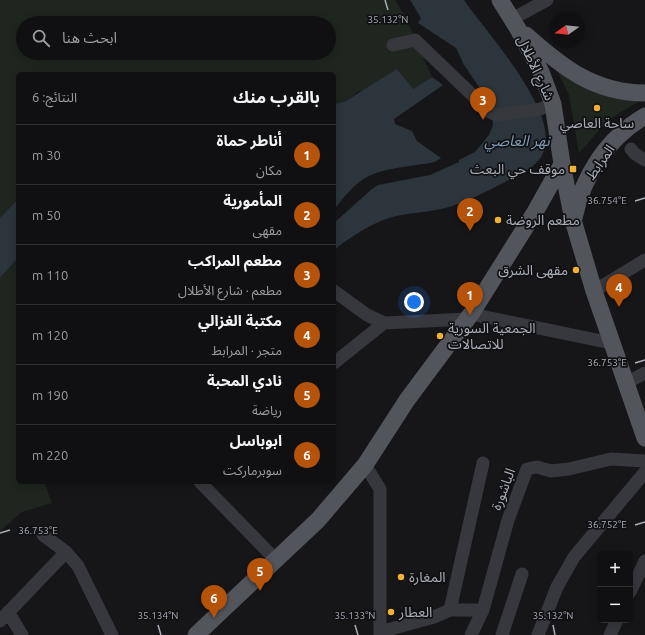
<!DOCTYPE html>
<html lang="ar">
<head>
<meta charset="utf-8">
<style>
  body { margin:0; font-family:Ubuntu,"Noto Sans Arabic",sans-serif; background:#19191b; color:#f1f3f6; direction:rtl }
  .controls { position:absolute; right:12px; bottom:12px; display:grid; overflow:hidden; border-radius:6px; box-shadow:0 2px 10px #0003 }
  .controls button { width:36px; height:36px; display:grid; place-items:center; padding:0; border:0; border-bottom:1px solid #303032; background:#101012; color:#f1f3f6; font:20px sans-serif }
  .compass { position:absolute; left:549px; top:12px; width:36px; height:36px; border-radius:50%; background:#101012; box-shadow:0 2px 10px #0003; rotate:255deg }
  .you { position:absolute; left:414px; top:302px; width:14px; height:14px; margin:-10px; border:3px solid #fff; border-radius:50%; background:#1a73e8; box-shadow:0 0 0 6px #1a73e833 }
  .badge { display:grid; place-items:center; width:26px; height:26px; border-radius:50%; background:#b45309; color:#fff; font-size:13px; font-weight:700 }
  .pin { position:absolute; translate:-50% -33px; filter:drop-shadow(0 1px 2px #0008) }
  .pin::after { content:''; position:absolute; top:21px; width:14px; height:12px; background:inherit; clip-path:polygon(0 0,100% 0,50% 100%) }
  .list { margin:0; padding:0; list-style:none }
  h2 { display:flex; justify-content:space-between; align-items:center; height:52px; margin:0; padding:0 16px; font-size:17px }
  h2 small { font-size:13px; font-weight:400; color:#9c9d9f }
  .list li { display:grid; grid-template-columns:26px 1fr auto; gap:12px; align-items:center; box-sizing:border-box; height:60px; padding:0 16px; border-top:1px solid #303032 }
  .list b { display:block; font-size:15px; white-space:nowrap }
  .list p { margin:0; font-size:13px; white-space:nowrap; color:#9c9d9f }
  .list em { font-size:13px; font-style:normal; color:#9c9d9f }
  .icon { flex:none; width:22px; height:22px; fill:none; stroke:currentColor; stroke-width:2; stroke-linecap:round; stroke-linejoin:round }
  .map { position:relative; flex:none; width:645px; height:635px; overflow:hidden; direction:ltr }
  .search { position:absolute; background:#101012; box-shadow:0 2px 10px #0003; left:16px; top:16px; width:320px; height:44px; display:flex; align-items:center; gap:10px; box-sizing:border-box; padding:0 14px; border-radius:22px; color:#9c9d9f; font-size:15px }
  .panel { position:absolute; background:#101012; box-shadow:0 2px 10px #0003; left:16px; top:72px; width:320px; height:412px; border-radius:6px; direction:rtl }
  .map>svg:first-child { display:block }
</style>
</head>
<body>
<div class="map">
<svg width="645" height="635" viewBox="0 0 645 635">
  <rect width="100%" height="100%" fill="#161618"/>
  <!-- green -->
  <path fill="#1e261f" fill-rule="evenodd" d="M0 0H395L405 16 432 77 413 89 359 91 344 102 334 104V74H18V199L0 218ZM23 23H329V53H23Z
    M551 58 645 98 608 120 579 153 569 95Z
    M18 258V482H44L52 503 22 512 0 531V278Z"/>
  <!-- water -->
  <path fill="#2c353c" d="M410 0H464C486 32 559 111 544 151 539 165 525 172 513 178 493 188 474 199 452 206 434 212 415 212 396 216 380 220 365 228 352 237 346 241 338 245 334 252V223L372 189 378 185 430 175 459 162V160L475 152 489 135 493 125 492 106 464 65 456 48 418 23 421 18Z
    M397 69 413 89 432 77 443 85 394 119 395 124 412 131 417 141 441 158 435 162C416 166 389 167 371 175 356 181 342 199 334 210V104L344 102Z
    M18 199V258L0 278V218Z"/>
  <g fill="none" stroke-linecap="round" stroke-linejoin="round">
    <!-- minor -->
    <path stroke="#37383d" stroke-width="13" d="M512 19 547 0
      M393 45 415 40 490 112 496 115 540 109 553 104
      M631 149 635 154 645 160
      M334 291 367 315 384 323 468 319
      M594 291 645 260
      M471 314 611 343
      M334 363 384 323
      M626 383 645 373
      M365 465 380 489V635
      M200 482 275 559
      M43 535 66 552 78 566 112 635
      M630 592 645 561
      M450 610 483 463
      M8 612 22 635
      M0 621 66 552
      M380 632 434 617 450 610H483
      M471 635 483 610 508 520 527 469 537 467 551 471 569 469 611 459 645 461
      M502 635 522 574
      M538 635 557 587 574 557 645 472
      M610 635 617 620"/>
    <!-- major -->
    <path stroke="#53555c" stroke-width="17" d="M500 0 518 29 541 72 553 104 562 164 573 220 594 291 645 438
      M526 35C562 67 594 93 645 93
      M574 218C583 176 607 138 645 116
      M196 635 318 520 365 465 407 400 471 314 535 212 562 164"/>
  </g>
  <!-- ticks -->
  <path fill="none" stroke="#a8adb8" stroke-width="1.5" d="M385 0 388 10M635 201 645 198M635 363 645 360M635 525 645 522M0 533 10 530M158 625 161 635M355 625 358 635M553 625 555 635"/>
  <!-- markers -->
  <g fill="#f2b134" stroke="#111113" stroke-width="1.5">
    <circle cx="597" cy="108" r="4"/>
    <rect x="569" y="165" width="8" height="8" rx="2"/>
    <circle cx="498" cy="220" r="4"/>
    <circle cx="576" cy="270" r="4"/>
    <circle cx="440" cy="336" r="4"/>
    <circle cx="401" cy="577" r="4"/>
    <circle cx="391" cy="612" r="4"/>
  </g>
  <g text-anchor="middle" stroke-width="3.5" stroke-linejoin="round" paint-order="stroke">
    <!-- street labels -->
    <g font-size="14" fill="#a8adb8" stroke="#111113">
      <text transform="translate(536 68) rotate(65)" y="5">شارع الأطلال</text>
      <text transform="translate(600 162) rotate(-55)" y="5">المرابط</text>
      <text transform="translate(503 489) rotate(-69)" y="5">الباشورة</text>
    </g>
    <!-- poi labels -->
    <g font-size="14" fill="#a8adb8" stroke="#111113" text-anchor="start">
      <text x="597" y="128" text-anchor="middle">ساحة العاصي</text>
      <text x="565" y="174" text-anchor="end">موقف حي البعث</text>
      <text x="506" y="225">مطعم الروضة</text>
      <text x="568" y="275" text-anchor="end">مقهى الشرق</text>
      <text x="448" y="333">الجمعية السورية<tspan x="448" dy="16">للاتصالات</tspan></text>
      <text x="409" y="582">المغارة</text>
      <text x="399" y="617">العطار</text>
    </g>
    <!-- water labels -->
    <g font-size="15" font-style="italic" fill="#7f9bb3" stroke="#111113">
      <text x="517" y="146">نهر العاصي</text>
    </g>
  </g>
  <g font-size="10" text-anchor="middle" fill="#a8adb8" stroke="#111113" stroke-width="3.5" stroke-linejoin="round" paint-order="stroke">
    <text x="388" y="23">35.132°N</text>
    <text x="607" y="204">36.754°E</text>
    <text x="607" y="366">36.753°E</text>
    <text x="607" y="528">36.752°E</text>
    <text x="38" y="534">36.753°E</text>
    <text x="158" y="619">35.134°N</text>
    <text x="355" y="619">35.133°N</text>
    <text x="553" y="619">35.132°N</text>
  </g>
</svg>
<div class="controls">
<button>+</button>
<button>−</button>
</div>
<svg class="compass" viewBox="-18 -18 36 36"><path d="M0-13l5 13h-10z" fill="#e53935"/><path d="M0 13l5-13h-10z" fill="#9c9d9f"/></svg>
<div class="you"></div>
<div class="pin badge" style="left:470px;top:315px">1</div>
<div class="pin badge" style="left:470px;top:231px">2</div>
<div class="pin badge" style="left:483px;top:120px">3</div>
<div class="pin badge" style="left:619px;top:307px">4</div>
<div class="pin badge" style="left:260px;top:591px">5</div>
<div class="pin badge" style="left:214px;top:618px">6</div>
<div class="search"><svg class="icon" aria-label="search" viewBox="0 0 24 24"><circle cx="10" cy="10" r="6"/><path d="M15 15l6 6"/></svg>ابحث هنا</div>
<section class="panel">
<h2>بالقرب منك<small>النتائج: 6</small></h2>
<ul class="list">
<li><span class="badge">1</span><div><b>أناطر حماة</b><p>مكان</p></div><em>30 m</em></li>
<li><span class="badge">2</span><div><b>المأمورية</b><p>مقهى</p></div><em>50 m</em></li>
<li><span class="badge">3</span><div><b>مطعم المراكب</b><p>مطعم · شارع الأطلال</p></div><em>110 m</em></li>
<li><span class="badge">4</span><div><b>مكتبة الغزالي</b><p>متجر · المرابط</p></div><em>120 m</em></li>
<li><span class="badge">5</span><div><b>نادي المحبة</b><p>رياضة</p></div><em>190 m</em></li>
<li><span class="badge">6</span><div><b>ابوباسل</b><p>سوبرماركت</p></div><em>220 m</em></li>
</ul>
</section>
</div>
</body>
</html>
